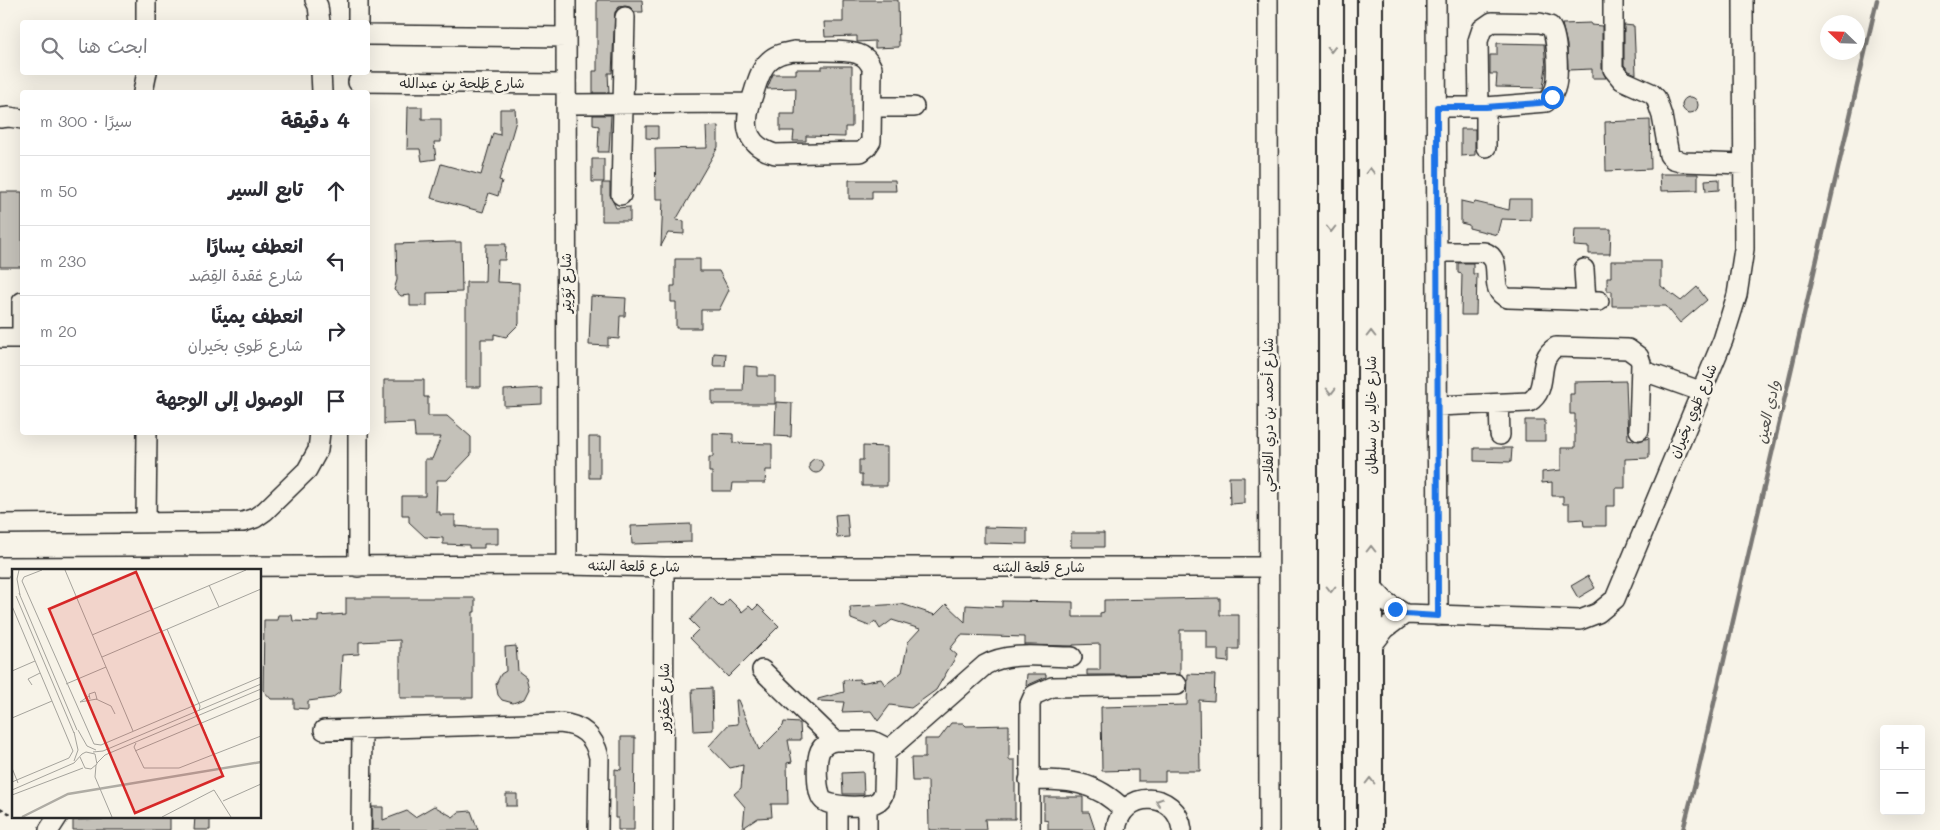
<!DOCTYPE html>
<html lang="ar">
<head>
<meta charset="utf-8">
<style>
  body { margin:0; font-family:Mali,"Playpen Sans Arabic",sans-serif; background:#f7f7f7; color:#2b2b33; direction:rtl }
  .controls { position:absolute; right:15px; bottom:15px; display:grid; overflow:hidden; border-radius:5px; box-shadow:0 5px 20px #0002 }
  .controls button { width:45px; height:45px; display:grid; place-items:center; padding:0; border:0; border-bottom:1px solid #e1e1e2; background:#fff; color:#2b2b33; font:25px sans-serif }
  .compass { position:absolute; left:1820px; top:15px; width:45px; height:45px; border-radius:50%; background:#fff; box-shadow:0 5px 20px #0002; rotate:293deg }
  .stop { position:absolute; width:15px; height:15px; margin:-11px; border:4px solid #1a73e8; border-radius:50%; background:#fff }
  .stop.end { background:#1a73e8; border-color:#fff; box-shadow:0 1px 5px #0008 }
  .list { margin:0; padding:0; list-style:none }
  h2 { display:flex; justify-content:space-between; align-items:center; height:65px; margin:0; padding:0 20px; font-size:21px }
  h2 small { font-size:16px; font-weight:400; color:#7c7c81 }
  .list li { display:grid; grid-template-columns:32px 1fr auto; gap:15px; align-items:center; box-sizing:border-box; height:70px; padding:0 20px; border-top:1px solid #e1e1e2 }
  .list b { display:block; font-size:19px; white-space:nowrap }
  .list p { margin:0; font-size:16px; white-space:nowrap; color:#7c7c81 }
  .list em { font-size:16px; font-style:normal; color:#7c7c81 }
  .icon { flex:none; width:28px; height:28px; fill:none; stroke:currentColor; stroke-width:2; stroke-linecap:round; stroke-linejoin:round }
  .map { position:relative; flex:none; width:1940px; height:830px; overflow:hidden; direction:ltr }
  .search { position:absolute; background:#fff; box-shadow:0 5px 20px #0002; left:20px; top:20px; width:350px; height:55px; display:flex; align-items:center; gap:12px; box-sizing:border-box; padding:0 18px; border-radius:5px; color:#7c7c81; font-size:19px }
  .panel { position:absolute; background:#fff; box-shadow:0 5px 20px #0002; left:20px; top:90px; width:350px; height:345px; border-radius:5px; direction:rtl }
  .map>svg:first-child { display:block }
</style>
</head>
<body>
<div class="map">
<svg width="1940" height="830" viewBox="0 0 1940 830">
  <rect width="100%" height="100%" fill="#f7f3e8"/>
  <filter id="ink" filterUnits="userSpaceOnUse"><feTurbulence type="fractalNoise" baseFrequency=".02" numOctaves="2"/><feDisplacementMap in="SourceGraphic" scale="10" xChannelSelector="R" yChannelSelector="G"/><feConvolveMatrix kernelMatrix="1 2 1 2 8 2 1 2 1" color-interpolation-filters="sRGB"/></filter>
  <g filter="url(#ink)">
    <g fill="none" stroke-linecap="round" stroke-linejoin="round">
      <!-- stream -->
      <path stroke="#7a7874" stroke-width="4.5" d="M1683 830 1698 772 1877 0"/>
    </g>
    <!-- building -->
    <path fill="#c4c1b9" stroke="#2b2b2b" d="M597 0H642L643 12H635L630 7 625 6 619 7 615 12 612 73H608L609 93H593V71H597Z
      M843 0H898L899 47 875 48V41L857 42V36L825 37 824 22H843Z
      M1591 23V25L1602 26V69L1606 78H1592V69L1568 70 1567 45 1562 24Z
      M1624 25 1634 26 1636 74 1629 71 1624 65Z
      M1497 43 1544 44 1546 67 1543 88 1496 87 1497 74H1490V55H1497Z
      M822 66H852V127H845V137L806 136V141H793L794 131H780V114H795L796 88 767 89 773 74H796V69H822Z
      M1682 105a8 8 0 1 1 16 0a8 8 0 1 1-16 0Z
      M408 107H422V119H441V142H434L436 159 422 161 420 149H407Z
      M500 109H515L516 121 499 180 502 181 498 196 489 193 483 212 431 198 441 164 481 175 493 133 500 135Z
      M593 115H611L609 152H598L599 126 593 125Z
      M1650 120 1651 169 1606 171 1605 122Z
      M646 126H658V139L646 138Z
      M718 126V147L676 220 684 221V234L668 233 661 246 663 199H656L655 149 707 148 706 127Z
      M1461 129H1475V155L1461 156Z
      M592 159H604V182H592Z
      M1660 174H1698V190L1661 191Z
      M1719 179V190L1706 191 1705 180Z
      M849 180H895L896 191H872V199H849Z
      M602 183H610V195L616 208 630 207V221H602Z
      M0 192H22V267H0Z
      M1510 199H1531V220L1501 219 1497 235 1469 228V225L1461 223V201L1474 204 1475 202 1509 210Z
      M1575 229H1611L1610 254H1589V247L1574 246Z
      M450 242H461L462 292 427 293V306H410V295L401 296 394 290 397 280 396 244Z
      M486 244H506L505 260H498L497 282 519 283V324L506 337 494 334V339H481V387H466V282H485Z
      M675 259H700V271H719L729 290 719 310H701V328H676V302H671V286H675Z
      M1611 261H1661V286L1681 301 1697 287 1707 300 1680 323 1666 306H1612V291H1607V277H1611Z
      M1458 263H1473V274H1477L1476 315H1461L1462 274 1458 273Z
      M591 296 626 298 625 316H620L619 339 608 338V346L589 345Z
      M714 353 726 354 725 366H713Z
      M744 366 758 367V376H775V404H712V391H743Z
      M384 380H424V397H428V416H447L471 437V455L447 480H437L436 512H440V515H455V526L469 527V528H498V544H484V548H469V545L443 544V538L425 537 409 522V515H402V496H425V459H432L441 437H415L414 423 384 424Z
      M1626 381 1628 439 1639 441 1649 438V458L1625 459V488H1615V506H1606V526H1584L1583 519 1569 520V504H1563V496H1552V482L1542 483V472L1561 470V448H1575V414H1570V394H1574V382Z
      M542 388V404L504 406V390Z
      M776 402 792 403 791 437 775 436Z
      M1525 420H1545V441H1525Z
      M713 433 733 434V443L772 444V470H766L765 483H733L732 491H712V472H709V457H713Z
      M589 437H600V478H589Z
      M863 446 887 447V486H862V475H859V460H863Z
      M1474 448H1512L1511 462 1474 461Z
      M809 466a7 7 0 1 1 14 0a7 7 0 1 1-14 0Z
      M1229 477H1244V503L1230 504Z
      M847 514 849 537 837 538 835 515Z
      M691 524V542L632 544 631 526Z
      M984 527 1027 528V544L984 543Z
      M1071 533H1104V547H1071Z
      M1588 576 1595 588 1578 598 1571 586Z
      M711 597 721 607 729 599 742 612 749 606 753 610 758 605 779 626 728 677 690 638 699 629 690 620Z
      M346 598H475V612H473V698H400V640L359 642V654L342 655 340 692 332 698 308 701V709L294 708V699H271L263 690 264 620H277L278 615H292L293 621 318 622V616L346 614Z
      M1220 598V615H1239V649H1229V662L1218 661V649H1207V630H1180V675H1087V670H1100V644L1073 645V646L1025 645V637L961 635 950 649 957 655 936 690 911 708 890 705 878 721 871 711 842 712 844 702 818 701V699L844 692 843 680 860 679V683L881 679 885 685 902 672 908 642 920 629 892 620 880 629 875 621 869 626 851 619 850 607 902 604 935 615 946 604 965 622 966 605 1002 607V601L1073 602V617H1100V613L1104 612V600Z
      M516 646 518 671 526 677 529 689 524 699 513 703 502 700 498 695 496 684 501 674 506 671 505 647Z
      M1027 674H1046V677L1026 686Z
      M1188 674 1215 675 1214 701 1199 700 1200 771H1165V781H1138V770L1102 771 1101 707 1187 705Z
      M712 688 713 730 694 731 692 689Z
      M736 700H738L759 750 783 726 784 722 800 723 801 740H788L792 762 787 763 788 804H771L772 817 758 818 743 828 745 807 734 794 741 788 743 765 730 768 709 746 728 725 738 724Z
      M951 723H963L966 726 1009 725V760H1015V819H985L986 830H929L928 781H912L911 758H925V739H939Z
      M621 737H635L634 830H618V818H615V769L621 770Z
      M863 772 864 794H843L842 773Z
      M506 794H517V806H506Z
      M1044 797H1083V812H1089L1095 830H1048V821L1044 820Z
      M434 806 453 817 459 812 471 811 478 830H372V807H383V820L407 811 415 817Z
      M114 816H170V830H73V820L112 819Z
      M195 816H210V830H194Z"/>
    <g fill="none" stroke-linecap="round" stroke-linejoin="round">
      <defs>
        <path id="minor" d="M146 0V22
          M315 0 318 6 320 22
          M566 0 567 565
          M1268 0 1269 830
          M1436 0 1438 616
          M1613 0V69L1622 80 1651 93 1656 98 1662 116 1669 155 1673 159 1684 162 1743 164
          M358 22V0
          M368 35 566 37
          M794 51C809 52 845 49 858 54 865 56 869 61 872 68L871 141 867 147 861 152 775 154C741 144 744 120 754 92 757 82 761 68 769 61 776 54 784 53 794 51Z
          M321 72 322 92
          M358 82 566 84
          M143 92 147 72
          M566 104 750 103
          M872 107H914
          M1437 107H1486L1546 102C1551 98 1553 95 1555 89 1559 78 1558 35 1550 26L1540 23 1492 22 1482 29 1478 41 1479 107
          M0 118 9 117 22 119
          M1486 147V107
          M621 195 625 17
          M1437 252H1484C1507 260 1485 290 1508 298L1599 301
          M1584 269 1586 301
          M0 338H22
          M22 338V302
          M1641 370 1700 391
          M1499 404 1500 435
          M1437 406 1529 402C1551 388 1534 360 1556 347L1628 349 1639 357 1641 363 1639 430
          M358 432V567
          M146 523 147 432
          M0 524 243 522 255 518 265 511 307 470 318 450 320 432
          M0 567 567 565 664 567H1268
          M1371 586 1386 602 1405 614 1580 620 1598 613 1615 599 1723 340 1737 295 1744 249 1743 0
          M1370 648 1385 629 1405 614
          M762 670 835 741
          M324 730 560 723C582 725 594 736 599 757L598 830
          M835 741H873L883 746 885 753 884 791C883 796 880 801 875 803 867 808 829 807 823 800 816 794 816 760 820 751 823 745 828 742 835 741Z
          M885 753 985 665C1009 651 1044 657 1072 657
          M1029 780C1069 780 1094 780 1124 810
          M49 830 58 816
          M361 830 362 729
          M663 830 664 567
          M837 830V805
          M867 830V805
          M1030 830V704L1034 695 1052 687 1177 685
          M1116 830C1121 789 1177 789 1182 830"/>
        <path id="major" d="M1331 0V830
          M1370 0V830"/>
      </defs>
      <!-- minor casing -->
      <use href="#minor" stroke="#2b2b2b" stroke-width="22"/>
      <!-- major casing -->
      <use href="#major" stroke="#2b2b2b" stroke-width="28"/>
      <!-- path -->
      <path stroke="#2b2b2b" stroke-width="2.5" stroke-dasharray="4 4" stroke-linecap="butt" d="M0 808 14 816"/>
      <!-- minor -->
      <use href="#minor" stroke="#f7f3e8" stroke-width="19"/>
      <!-- major -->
      <use href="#major" stroke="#f7f3e8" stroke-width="24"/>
    </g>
    <!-- one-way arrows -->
    <defs><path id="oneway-chevron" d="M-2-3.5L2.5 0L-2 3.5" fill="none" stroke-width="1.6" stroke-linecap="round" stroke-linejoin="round" transform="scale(1.25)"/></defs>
    <g stroke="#918f8a">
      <use href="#oneway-chevron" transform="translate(1331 49) rotate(90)"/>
      <use href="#oneway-chevron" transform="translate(1370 171) rotate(-90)"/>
      <use href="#oneway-chevron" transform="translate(1331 229) rotate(90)"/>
      <use href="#oneway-chevron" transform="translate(1371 334) rotate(-90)"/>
      <use href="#oneway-chevron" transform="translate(1331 391) rotate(90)"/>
      <use href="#oneway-chevron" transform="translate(1371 549) rotate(-90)"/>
      <use href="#oneway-chevron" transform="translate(1331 589) rotate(90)"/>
      <use href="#oneway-chevron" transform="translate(1370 781) rotate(-90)"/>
      <use href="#oneway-chevron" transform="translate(1159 802) rotate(-162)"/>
    </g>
  </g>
  <g fill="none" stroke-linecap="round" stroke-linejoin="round" filter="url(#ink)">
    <!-- route -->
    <path stroke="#1a73e8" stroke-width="6" d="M1395 609 1405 614 1438 616 1437 107H1486L1539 103 1546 102 1552 97"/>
  </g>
  <g text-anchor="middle" stroke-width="5" stroke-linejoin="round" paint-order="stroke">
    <!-- street labels -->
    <g font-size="14" fill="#2b2b2b" stroke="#f7f3e8">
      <text x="462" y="88">شارع طَلحة بن عبدالله</text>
      <text transform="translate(566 283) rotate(-90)" y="5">شارع بُوَيتِر</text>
      <text transform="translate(1693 411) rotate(-67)" y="5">شارع طَوي بحَيران</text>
      <text transform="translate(1268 415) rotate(-90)" y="5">شارع أحمد بن دري الفلاحي</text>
      <text transform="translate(1371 415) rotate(-90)" y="5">شارع خالِد بن سلطان</text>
      <text transform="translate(634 566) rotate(1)" y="5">شارع قلعة البثنه</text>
      <text x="1039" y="572">شارع قلعة البثنه</text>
      <text transform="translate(664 698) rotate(-90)" y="5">شارع حَمْرُور</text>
    </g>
    <!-- water labels -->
    <g font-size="15" font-style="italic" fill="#53524f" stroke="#f7f3e8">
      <text transform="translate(1768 412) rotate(-77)" y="5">وادي العين</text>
    </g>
  </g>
  <!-- overview -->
  <g transform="translate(12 569)">
    <rect width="249" height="249" fill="#f7f3e8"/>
    <path fill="none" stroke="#afaca4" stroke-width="2.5" d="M10 248 56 225 249 193"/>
    <path fill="none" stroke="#a5a39c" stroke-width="1" d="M7 1 5 10 8 26M30 1 12 8 10 12 82 175 89 176 249 108M53 1 121 162M197 16 207 38M7 24 65 161M4 27 62 164M0 37 61 182 57 189 0 213M155 60 188 137 187 142M80 66 234 1M90 88 249 20M0 102 23 92M54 115 94 98M20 116 16 110 28 104M77 127 68 133 85 130 83 123 77 125 78 130M84 130 99 137 103 145M0 149 40 132M189 154 202 186M66 161 75 177 84 181M124 174 122 178 132 199H167L249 167M123 182 249 129M81 183 91 182 249 115M62 192 66 181 62 163M85 194 93 186 249 120M84 196 83 208 100 248M0 199 6 214M0 221 62 194 70 185 74 183 83 185 85 195 79 200 73 199 68 188M0 226 71 199M211 232 249 215M150 248 202 221 219 248"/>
    <path fill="#d62828" fill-opacity="0.15" stroke="#d62828" stroke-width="2.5" d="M124 3 211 207 123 244 37 40Z"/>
    <rect width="249" height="249" fill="none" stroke="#2b2b2b" stroke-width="2.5"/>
  </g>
</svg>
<div class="controls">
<button>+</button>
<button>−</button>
</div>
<svg class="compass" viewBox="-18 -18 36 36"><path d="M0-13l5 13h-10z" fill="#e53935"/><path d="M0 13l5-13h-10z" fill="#7c7c81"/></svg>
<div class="stop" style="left:1552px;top:97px"></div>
<div class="stop end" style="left:1395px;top:609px"></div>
<div class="search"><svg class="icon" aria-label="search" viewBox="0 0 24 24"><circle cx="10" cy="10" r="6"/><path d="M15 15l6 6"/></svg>ابحث هنا</div>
<section class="panel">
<h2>4 دقيقة<small>سيرًا · 300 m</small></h2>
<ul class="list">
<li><svg class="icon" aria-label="ahead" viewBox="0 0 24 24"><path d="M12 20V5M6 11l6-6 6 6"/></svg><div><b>تابع السير</b></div><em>50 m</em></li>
<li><svg class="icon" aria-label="left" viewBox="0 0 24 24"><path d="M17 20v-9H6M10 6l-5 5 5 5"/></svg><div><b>انعطف يسارًا</b><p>شارع عُقدة القِصَد</p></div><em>230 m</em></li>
<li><svg class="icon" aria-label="right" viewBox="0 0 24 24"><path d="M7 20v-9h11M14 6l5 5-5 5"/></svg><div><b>انعطف يمينًا</b><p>شارع طَوي بحَيران</p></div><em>20 m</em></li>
<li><svg class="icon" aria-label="arrive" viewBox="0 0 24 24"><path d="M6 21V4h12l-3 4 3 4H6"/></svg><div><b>الوصول إلى الوجهة</b></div></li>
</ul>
</section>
</div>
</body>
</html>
